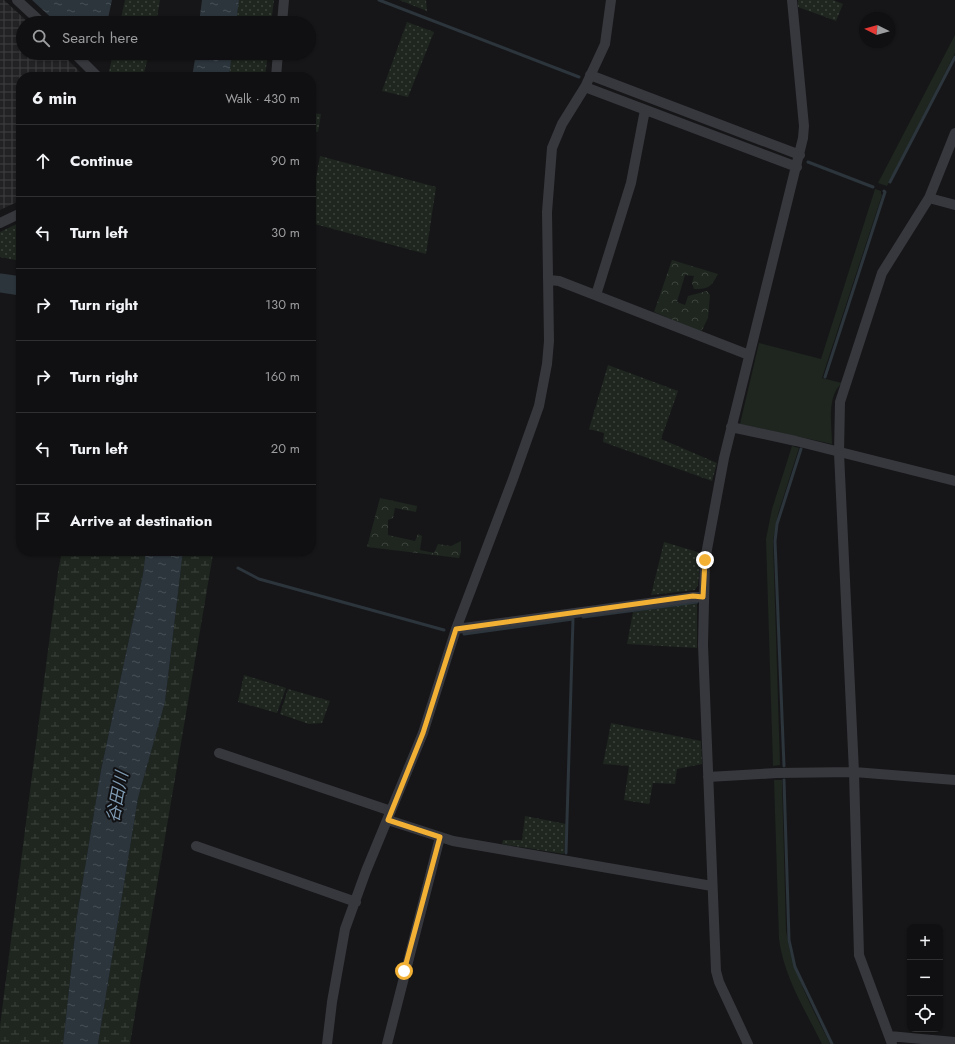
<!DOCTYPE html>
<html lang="en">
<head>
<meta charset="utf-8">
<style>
  body { margin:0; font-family:Jost,"Noto Sans JP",sans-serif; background:#19191b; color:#f1f3f6 }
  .controls { position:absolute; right:12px; bottom:12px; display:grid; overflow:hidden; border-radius:8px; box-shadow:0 1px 3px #0004 }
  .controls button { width:36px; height:36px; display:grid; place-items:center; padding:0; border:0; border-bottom:1px solid #303032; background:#101012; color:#f1f3f6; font:20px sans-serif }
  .compass { position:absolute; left:859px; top:12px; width:36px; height:36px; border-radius:50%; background:#101012; box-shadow:0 1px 3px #0004; rotate:275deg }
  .stop { position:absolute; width:12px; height:12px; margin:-9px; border:3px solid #f2b134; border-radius:50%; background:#fff }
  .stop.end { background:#f2b134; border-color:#fff; box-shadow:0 1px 4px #0008 }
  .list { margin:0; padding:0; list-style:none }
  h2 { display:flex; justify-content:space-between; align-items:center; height:52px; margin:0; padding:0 16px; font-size:17px }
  h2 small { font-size:13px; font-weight:400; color:#9c9d9f }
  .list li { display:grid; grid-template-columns:26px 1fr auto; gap:12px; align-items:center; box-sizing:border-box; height:72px; padding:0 16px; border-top:1px solid #303032 }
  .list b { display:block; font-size:15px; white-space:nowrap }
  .list em { font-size:13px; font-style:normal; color:#9c9d9f }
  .icon { flex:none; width:22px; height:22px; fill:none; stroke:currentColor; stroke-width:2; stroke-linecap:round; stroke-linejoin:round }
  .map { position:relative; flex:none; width:955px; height:1044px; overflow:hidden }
  .search { position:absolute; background:#101012; box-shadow:0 1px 3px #0004; left:16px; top:16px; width:300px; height:44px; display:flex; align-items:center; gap:10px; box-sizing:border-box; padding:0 14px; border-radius:22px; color:#9c9d9f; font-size:15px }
  .panel { position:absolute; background:#101012; box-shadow:0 1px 3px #0004; left:16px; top:72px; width:300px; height:484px; border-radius:16px }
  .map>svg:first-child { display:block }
</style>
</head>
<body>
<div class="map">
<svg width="955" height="1044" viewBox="0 0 955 1044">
  <defs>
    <pattern id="industrial-grid" width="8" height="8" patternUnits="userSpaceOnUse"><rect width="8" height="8" fill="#222225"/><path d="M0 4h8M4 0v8" fill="none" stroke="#3f3f43"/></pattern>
    <pattern id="grass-dots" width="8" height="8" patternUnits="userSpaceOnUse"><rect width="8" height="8" fill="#1e261f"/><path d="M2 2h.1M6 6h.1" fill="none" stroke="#3c433d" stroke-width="1.8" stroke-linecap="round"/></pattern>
    <pattern id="forest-crowns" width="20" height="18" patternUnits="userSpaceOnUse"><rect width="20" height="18" fill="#1e261f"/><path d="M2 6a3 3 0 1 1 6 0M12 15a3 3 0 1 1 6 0" fill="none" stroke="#3c433d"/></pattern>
    <pattern id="wetland-marsh" width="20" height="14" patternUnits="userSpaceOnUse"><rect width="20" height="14" fill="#1e261f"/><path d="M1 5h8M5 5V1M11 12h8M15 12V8" fill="none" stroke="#3c433d"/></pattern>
    <pattern id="water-ripples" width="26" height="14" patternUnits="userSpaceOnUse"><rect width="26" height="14" fill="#2c353c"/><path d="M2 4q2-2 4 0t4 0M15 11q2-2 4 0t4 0" fill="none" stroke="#485056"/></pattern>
  </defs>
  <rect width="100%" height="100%" fill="#161618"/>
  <!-- industrial -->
  <path fill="url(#industrial-grid)" d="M0 0H4L29 23H23V53H61L85 77H21V200L0 210Z"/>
  <!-- grass -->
  <path fill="url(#grass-dots)" d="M125 0H160L156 23H120Z
    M239 0H274L271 23H236Z
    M399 0H426L427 11Z
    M798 0H833L843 4 836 21 798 7Z
    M407 22 434 32 408 97 382 91Z
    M113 53H149L143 77H108Z
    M232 53H268L265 77H229Z
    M311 113 321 114 318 132 311 131Z
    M320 156 436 187 426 254 311 223V206Z
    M21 222V261L0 257V232Z
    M608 365 678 391 661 439 717 463 712 481 603 442 604 433 589 429Z
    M664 542 701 553 698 585 695 590 651 595Z
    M697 603V648L627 644 633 612Z
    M244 675 286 688 277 713 238 702Z
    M288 689 330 701 322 723 309 724 280 714Z
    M611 723 701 741 702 764 677 769 675 784 653 783 649 804 624 800 629 766 603 764Z
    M525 816 566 824 564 854 502 844 503 840H522Z"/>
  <!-- forest -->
  <path fill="url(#forest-crowns)" d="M672 260 718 274C711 287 709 289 694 289L692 283 694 276 685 275 677 302 685 305 688 296 707 291 710 295 708 318 701 332 654 312Z
    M380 498 417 506 416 512 395 508 393 518 388 520V535L415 541 418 534 422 536 420 550 434 553 438 544 451 546 461 541V552L459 558 367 547Z"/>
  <!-- wetland -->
  <path fill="url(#wetland-marsh)" d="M62 551H146L143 574 101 770 77 916 63 1044H0V1026L58 572Z
    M183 551H202L213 554 130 1044H98L138 798 165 702Z"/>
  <!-- park -->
  <path fill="#1e261f" d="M955 35V53L887 186 878 183Z
    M875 189 881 191V194L882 195 822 378 842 383C826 397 832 426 832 444L740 424 759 343 821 359Z
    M792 446 799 448 778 514 773 540 780 765 773 766 766 539 772 509Z
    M774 780H782L786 931C792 972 812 1007 830 1044H822C805 1010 784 977 779 939Z"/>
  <!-- water -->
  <path fill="url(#water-ripples)" d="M32 0H112L107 23H57Z
    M202 0H239L236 23H199Z
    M196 53H232L229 77H192Z
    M146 551H183L165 702 138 798 98 1044H63L77 916 101 770 143 574Z"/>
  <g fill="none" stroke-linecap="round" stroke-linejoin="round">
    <!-- stream -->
    <path stroke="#2c353c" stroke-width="3" d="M379 0 579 77
      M808 162 873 187
      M890 182 955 57
      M825 377 885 192 884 191
      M202 551 213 554
      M238 568 259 579 444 630
      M583 617 697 602
      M464 634 573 619 566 853
      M784 766 775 541 777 524 801 449
      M784 780 789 940 795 967 832 1044"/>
    <!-- river -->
    <path stroke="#2c353c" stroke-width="19" d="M0 283 21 286"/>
    <!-- minor -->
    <path stroke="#37383d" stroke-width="10" d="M17 0 42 23
      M282 23 284 0
      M74 53 98 77
      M590 75 800 155
      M276 77 278 53
      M585 87 797 167
      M929 198 955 205
      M0 223 21 213
      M549 280 559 281 749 355
      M596 295 631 183 645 110
      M731 427 796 441 955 481
      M456 629 693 597H703
      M219 753 391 811
      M708 777 777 773 854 772 955 780
      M388 820 453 841 712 886
      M196 846 356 902
      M889 1036 955 1042
      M327 1044 332 1002 345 929 366 871 423 733 456 629 513 479 539 406 547 364 549 341 547 212 552 148 562 124 585 87 605 44 611 0
      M387 1044 440 837
      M748 1044 719 982 716 971 703 645 705 560 724 458 803 138 804 126 792 0
      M892 1044 859 955 854 772 839 453 840 402 882 273 929 198 955 133"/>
  </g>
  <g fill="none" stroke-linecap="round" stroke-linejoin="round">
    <!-- route -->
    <path stroke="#f2b134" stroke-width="5" d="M404 971 440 837 388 820 423 733 456 629 693 596 703 597 705 560"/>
  </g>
  <g text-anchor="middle" stroke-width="4" stroke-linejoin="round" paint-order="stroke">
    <!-- water labels -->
    <g font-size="17" font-style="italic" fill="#7f9bb3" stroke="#111113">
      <text transform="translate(117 797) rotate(-79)" y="6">谷田川</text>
    </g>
  </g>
</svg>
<div class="controls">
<button>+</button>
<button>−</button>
<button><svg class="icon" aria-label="locate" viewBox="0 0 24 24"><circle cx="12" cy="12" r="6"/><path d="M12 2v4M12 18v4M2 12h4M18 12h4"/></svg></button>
</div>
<svg class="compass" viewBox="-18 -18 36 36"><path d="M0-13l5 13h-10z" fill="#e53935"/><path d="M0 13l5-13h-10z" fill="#9c9d9f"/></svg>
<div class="stop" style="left:404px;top:971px"></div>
<div class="stop end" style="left:705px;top:560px"></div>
<div class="search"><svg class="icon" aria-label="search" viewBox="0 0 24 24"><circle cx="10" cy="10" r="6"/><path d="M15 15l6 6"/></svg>Search here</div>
<section class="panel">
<h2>6 min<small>Walk · 430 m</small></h2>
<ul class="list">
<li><svg class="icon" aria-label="ahead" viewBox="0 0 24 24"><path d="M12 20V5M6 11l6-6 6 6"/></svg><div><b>Continue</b></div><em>90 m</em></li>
<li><svg class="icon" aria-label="left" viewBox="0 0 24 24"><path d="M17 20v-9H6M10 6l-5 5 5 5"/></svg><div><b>Turn left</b></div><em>30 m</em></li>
<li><svg class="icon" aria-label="right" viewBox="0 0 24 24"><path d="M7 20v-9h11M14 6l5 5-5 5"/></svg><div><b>Turn right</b></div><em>130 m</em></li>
<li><svg class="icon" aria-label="right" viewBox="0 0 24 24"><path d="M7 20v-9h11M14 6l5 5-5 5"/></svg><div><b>Turn right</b></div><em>160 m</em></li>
<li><svg class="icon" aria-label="left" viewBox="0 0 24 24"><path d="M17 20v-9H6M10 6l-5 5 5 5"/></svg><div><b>Turn left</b></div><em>20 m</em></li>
<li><svg class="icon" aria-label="arrive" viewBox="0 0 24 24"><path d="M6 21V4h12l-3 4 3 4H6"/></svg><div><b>Arrive at destination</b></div></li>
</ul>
</section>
</div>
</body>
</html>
